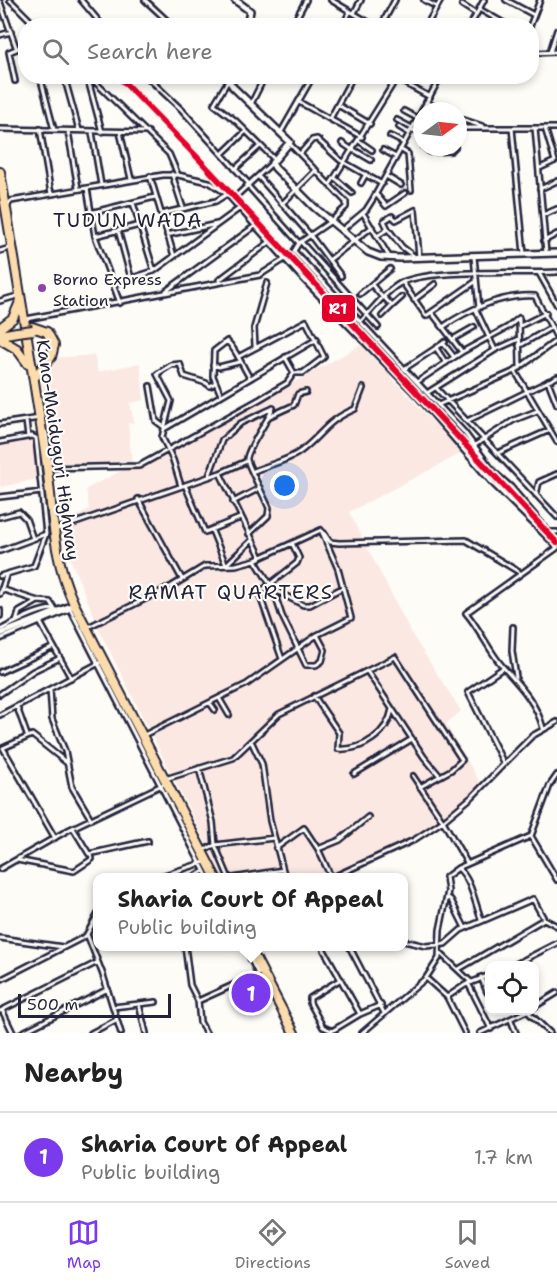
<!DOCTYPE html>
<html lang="en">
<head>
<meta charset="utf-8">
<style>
  body { margin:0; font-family:"Shantell Sans",sans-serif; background:#f2f2f2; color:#222 }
  .controls { position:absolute; right:18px; bottom:18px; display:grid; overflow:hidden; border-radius:12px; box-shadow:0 3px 9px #0003 }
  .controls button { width:54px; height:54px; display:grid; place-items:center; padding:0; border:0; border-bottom:2px solid #e0e0e0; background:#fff; color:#222; font:30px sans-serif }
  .compass { position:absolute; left:413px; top:102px; width:54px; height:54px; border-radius:50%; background:#fff; box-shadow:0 3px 9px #0003; rotate:75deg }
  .scale { position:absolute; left:18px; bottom:15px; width:153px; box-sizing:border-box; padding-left:6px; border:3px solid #22223b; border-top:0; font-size:16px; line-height:21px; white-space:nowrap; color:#22223b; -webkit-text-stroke:4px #fdfcf7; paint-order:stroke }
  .you { position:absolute; left:285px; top:486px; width:21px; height:21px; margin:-15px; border:4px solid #fff; border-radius:50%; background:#1a73e8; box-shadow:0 0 0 9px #1a73e833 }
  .badge { display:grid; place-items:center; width:39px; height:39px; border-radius:50%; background:#7c3aed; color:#fff; font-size:20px; font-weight:700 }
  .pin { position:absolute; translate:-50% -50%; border:3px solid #fff; box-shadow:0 2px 6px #0006 }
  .popup { position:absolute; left:93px; top:873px; width:315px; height:78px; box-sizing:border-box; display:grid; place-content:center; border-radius:12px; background:#fff; filter:drop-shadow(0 2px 4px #0005); font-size:20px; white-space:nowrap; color:#767676 }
  .popup b { font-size:22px; color:#222 }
  .popup::after { content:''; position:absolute; left:50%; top:100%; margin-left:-12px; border:12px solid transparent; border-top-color:#fff }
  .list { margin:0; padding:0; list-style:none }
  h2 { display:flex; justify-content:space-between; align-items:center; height:78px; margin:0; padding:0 24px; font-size:26px }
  h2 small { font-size:20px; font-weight:400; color:#767676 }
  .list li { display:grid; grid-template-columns:39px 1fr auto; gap:18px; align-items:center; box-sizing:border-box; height:90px; padding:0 24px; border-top:2px solid #e0e0e0 }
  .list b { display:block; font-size:22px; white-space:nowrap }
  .list p { margin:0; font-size:20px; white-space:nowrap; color:#767676 }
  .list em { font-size:20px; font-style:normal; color:#767676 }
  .icon { flex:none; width:33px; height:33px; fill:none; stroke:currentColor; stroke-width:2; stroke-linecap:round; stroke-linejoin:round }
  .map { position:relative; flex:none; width:557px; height:1033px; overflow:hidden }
  .search { position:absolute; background:#fff; box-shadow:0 3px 9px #0003; left:18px; right:18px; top:18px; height:66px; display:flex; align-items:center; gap:15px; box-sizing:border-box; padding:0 21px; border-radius:24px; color:#767676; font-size:22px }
  .sheet { height:168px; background:#fff }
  nav { display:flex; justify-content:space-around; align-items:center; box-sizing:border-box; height:84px; border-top:2px solid #e0e0e0; background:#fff; font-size:16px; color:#767676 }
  nav a { display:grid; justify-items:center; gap:3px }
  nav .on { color:#7c3aed }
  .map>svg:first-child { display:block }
</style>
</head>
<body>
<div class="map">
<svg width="557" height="1033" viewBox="0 0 557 1033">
  <rect width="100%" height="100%" fill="#fdfcf7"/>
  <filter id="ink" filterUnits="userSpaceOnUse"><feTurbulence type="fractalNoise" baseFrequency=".0167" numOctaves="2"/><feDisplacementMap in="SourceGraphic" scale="12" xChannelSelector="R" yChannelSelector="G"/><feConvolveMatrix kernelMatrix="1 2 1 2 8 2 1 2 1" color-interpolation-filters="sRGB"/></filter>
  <g filter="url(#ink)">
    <!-- built -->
    <path fill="#fbe8e3" d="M361 345 462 453 349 512 413 636 461 711 446 724 482 786 447 817 414 839 327 877H223L103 638 58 529 89 509 86 489 123 470 152 461Z
      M94 355 98 372 140 363 144 400 130 403 134 423H128L132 465 54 466 38 359Z
      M35 438 38 479 0 487V443Z"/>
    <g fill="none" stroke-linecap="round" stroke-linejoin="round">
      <defs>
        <path id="street" d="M10 0 36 26
          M81 0 103 26
          M145 0 173 26
          M331 0 375 26
          M424 0 437 7
          M506 0 534 15
          M0 2 16 47
          M462 5 476 14
          M479 9 509 26
          M354 13 361 0
          M292 26 306 0
          M343 26 350 11
          M381 26 395 0
          M426 26 441 0
          M470 26 484 0
          M530 26 540 0
          M0 35 11 32
          M550 52 557 30
          M532 53 557 52
          M40 76 54 130
          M64 76 79 130
          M87 76 102 132
          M89 76 169 154 178 175
          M146 76 182 110 249 184
          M428 76 438 82
          M397 79 430 97
          M15 81 9 52 26 45
          M228 81 214 104 236 121 274 159
          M299 102 362 137
          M426 102 443 111
          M251 104 265 76
          M338 105 370 124
          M404 111 417 118
          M458 118 482 126
          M330 119 353 76
          M397 120 412 128
          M399 127 409 133
          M458 128H557
          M512 128 524 254
          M535 128 546 253
          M0 129 148 132
          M40 129 51 194
          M68 131 78 188
          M410 131 422 129
          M92 132 101 185
          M120 132 131 179
          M281 132 313 76
          M422 133V140
          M390 136 404 143
          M359 141 372 150
          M342 143 354 151
          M424 147 430 152 451 151 455 147
          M400 149 408 154 411 190
          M354 150 371 160
          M383 150 396 157
          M222 154 246 131
          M300 154 312 140 317 139 340 160 382 184
          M540 168 555 161 545 128
          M235 169 260 146
          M172 174 183 208
          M150 176 174 256
          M258 176 310 235 341 276
          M386 176 401 185
          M335 178 352 193
          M331 183 398 76
          M361 183 366 174
          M247 185 299 243 331 221 346 207V202L290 144
          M87 188 95 236 120 303
          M540 189 557 181
          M376 194 386 206 405 193
          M233 199 272 163
          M133 203 154 271
          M282 204 316 170
          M7 206 11 201 163 175H178L209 182 227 194 301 277 417 396 493 484 557 547
          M90 213 155 197
          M363 213 390 258
          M161 214 216 201 227 194
          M543 215 557 209
          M388 229 384 221 392 216 396 220 415 210 419 257
          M118 230 131 278
          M342 230 366 210 373 199 441 76
          M167 235 217 224
          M95 236 140 225
          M377 236 388 229 402 247 415 257
          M544 241 557 234
          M301 242 378 327
          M299 243 294 251 427 393 495 350 519 339
          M0 251 10 248
          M474 257 479 308
          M329 260 372 227
          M539 273 557 305
          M219 280 271 241
          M403 283 426 316 475 282
          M113 284 154 271 240 208
          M372 285 383 298
          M166 291 255 226
          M360 294 390 269
          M414 300 435 284
          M0 301 17 296
          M392 306 402 297
          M476 310 495 350
          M432 313 462 352
          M382 316 392 306 384 297
          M26 319 260 275 285 259
          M362 320C373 309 385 292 399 284 425 268 522 274 557 272
          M520 326 546 313
          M443 327C468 309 504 294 535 296L557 338
          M453 339 474 327
          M443 343 454 357
          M255 346 254 328 267 283
          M519 346 552 327
          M436 348 446 363
          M238 357 306 321 324 357 303 373H294
          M285 357 294 373
          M213 365 219 367 239 362
          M404 369 445 342
          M515 371 557 442
          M548 381 557 404
          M417 382 462 352 508 327 519 318 520 368
          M150 386 156 421 164 427
          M436 388 557 517
          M427 393 464 432 494 472 511 487 549 532H557
          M221 395 213 376 214 351 227 341C238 352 242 366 250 378
          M438 405 515 371 557 340
          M270 416 294 405 298 394 306 392
          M26 421 28 437
          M467 421 557 377
          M0 424 40 418
          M43 429 46 433 50 463
          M164 429 317 339
          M0 442 32 436 36 438 46 534 34 566 0 576
          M475 445 514 420 537 411
          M498 453 550 430
          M48 468 139 466 260 399 287 383 294 373
          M254 471C268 465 288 461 301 451 324 433 326 421 355 409L363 388
          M220 473 261 557
          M209 476 222 440 241 423 271 409
          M185 485 205 532 240 518
          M181 486 173 460 162 437 171 401 157 374 171 365 180 364 184 376 206 383 210 386 215 383
          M536 495 539 482 557 474
          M0 497 42 492
          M138 499 182 579
          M233 502 260 488
          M0 517 19 512 26 519 33 539
          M55 530 220 473 247 461
          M212 531 226 565 252 540
          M324 533 330 542 339 543 466 540 519 572
          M249 534 268 516 269 508C264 496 250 470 247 460 245 452 269 419 273 408
          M0 551 46 534
          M255 560 273 589 303 605H310L342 588
          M1 589 38 601 50 602 54 608
          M273 589 282 616 306 665H316L322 661 325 650 317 635
          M0 594 6 576
          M69 607 208 878
          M0 610V616
          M16 622 19 612 38 601
          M40 622 71 678
          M88 627 172 586 205 566 236 565 255 560 321 530
          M513 627 512 651 516 677
          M0 630C12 624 45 605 57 610
          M0 639 68 610
          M282 659 259 593 297 563 299 558 292 543
          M367 671 424 757 439 775
          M0 672 54 647
          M50 689 52 719 65 751 72 787 91 819
          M0 694 33 671 60 658
          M314 696 339 733 338 749C363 751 388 733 392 709
          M219 698 229 715
          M210 703 215 710
          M17 707 27 735
          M0 715 99 663
          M543 728C536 702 520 686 503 667 489 651 480 629 466 613L557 548
          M144 735 247 684 317 635 351 618 338 569 321 530
          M252 743 262 764 270 821 285 878
          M504 764 532 736 557 722
          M199 768 213 822 215 845 204 850
          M354 774 412 739
          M557 775 550 785 531 836 557 880
          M165 779 233 758 279 714 395 657 462 760 451 770 420 787
          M73 828 89 854 148 841
          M55 838 3 748 32 735 67 763
          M276 848 304 828 318 849 331 877
          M318 849 340 840 368 817
          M17 860 74 871 92 859 91 854
          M467 863 443 821 473 796 504 764 468 692 503 668
          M458 868C472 880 475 905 482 921
          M0 869 70 829 164 784
          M155 878 205 862
          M192 878 204 871
          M229 878 215 845 274 838
          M233 878 283 870
          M331 878 414 840 443 821 413 776
          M447 897 451 900 465 928
          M87 934 103 975 121 1033
          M0 938 63 947
          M404 941 426 946 445 944 461 930 533 899 544 919 557 926
          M185 946 190 985 198 1001 200 1022 206 1033
          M244 946 258 974
          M324 946V950L360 1014 381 1005
          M349 946 384 1013
          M440 953 471 982
          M512 966 557 943
          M459 969 544 919
          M481 977 487 992
          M426 978 447 997 465 1033
          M341 979 310 998V1003L323 1027 332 1031 360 1014
          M0 980 86 936 98 914
          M468 983 491 1029
          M447 997 465 985 490 975
          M198 1001 262 972
          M139 1004 146 1033
          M113 1007 156 1002
          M534 1007 557 993
          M2 1010 13 1033
          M0 1011 98 962
          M528 1012 550 1033
          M511 1020 516 1033
          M21 1033 108 989
          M91 1033 116 1020
          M362 1033 426 978 439 958 440 930 448 891 446 877 458 868 531 836
          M480 1033 529 1010"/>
        <path id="secondary" d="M235 0 250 11 247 26
          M226 76 233 87 290 142 272 163 275 168 314 207 368 252 381 257 400 258 557 253
          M0 634 71 606"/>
        <path id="highway" d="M0 172C15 265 31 359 45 452 53 504 51 555 74 604L216 878
          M32 327 47 332 54 345 51 357 34 378
          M0 328 13 318 19 304
          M0 335 17 332
          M0 339 17 349 28 364
          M249 946 294 1033"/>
      </defs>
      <!-- street casing -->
      <use href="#street" stroke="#22223b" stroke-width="8"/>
      <!-- secondary casing -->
      <use href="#secondary" stroke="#22223b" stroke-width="10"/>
      <!-- highway casing -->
      <use href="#highway" stroke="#22223b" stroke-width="12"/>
      <!-- street -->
      <use href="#street" stroke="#fdfcf7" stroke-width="3"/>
      <!-- secondary -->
      <use href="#secondary" stroke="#fdfcf7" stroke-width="5"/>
      <!-- highway -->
      <use href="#highway" stroke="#fcdcac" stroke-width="8"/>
      <defs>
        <path id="highway-bridge" d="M17 332 33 330"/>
      </defs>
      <!-- highway-bridge casing -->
      <use href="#highway-bridge" stroke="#22223b" stroke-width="12" stroke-linecap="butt"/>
      <!-- highway-bridge -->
      <use href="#highway-bridge" stroke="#fcdcac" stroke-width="8"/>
      <defs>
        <path id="rail-1" d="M118 76 196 156 557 543"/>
      </defs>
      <!-- rail-1 casing -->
      <use href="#rail-1" stroke="#fdfcf7" stroke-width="10"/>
      <!-- rail-1 -->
      <use href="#rail-1" stroke="#e4002b" stroke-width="6"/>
    </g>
  </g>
  <!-- markers -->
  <circle fill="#8e44ad" stroke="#fdfcf7" stroke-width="2" cx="42" cy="288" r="5"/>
  <g text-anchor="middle" stroke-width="4.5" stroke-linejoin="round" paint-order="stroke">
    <!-- bus labels -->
    <g font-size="16" fill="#22223b" stroke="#fdfcf7" text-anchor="start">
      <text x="53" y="285">Borno Express<tspan x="53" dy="21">Station</tspan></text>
    </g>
    <!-- street labels -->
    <g font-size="18" fill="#22223b" stroke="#fdfcf7">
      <text transform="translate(58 450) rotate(82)" y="6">Kano-Maiduguri Highway</text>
    </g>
    <!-- neighbourhood labels -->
    <g font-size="20" letter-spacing="1.5" fill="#22223b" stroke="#fdfcf7">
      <text x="128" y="227">TUDUN WADA</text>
      <text x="231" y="599">RAMAT QUARTERS</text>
    </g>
  </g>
  <rect stroke="#fdfcf7" stroke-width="2" x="321" y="294" width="35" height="29" rx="6" fill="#e4002b"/>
  <g font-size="16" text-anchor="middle" font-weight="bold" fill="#fff">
    <text x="338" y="314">R1</text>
  </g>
</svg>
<div class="controls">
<button><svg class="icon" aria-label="locate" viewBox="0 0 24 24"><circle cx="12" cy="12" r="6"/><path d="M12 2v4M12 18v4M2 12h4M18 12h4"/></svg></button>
</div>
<svg class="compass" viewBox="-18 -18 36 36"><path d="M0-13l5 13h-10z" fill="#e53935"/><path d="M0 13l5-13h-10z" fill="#767676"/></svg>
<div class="scale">500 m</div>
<div class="you"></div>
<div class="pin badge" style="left:251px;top:993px">1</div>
<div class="popup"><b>Sharia Court Of Appeal</b>Public building</div>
<div class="search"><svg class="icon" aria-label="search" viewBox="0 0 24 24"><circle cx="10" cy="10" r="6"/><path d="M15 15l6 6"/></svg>Search here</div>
</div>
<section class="sheet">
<h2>Nearby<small></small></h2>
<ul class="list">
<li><span class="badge">1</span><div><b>Sharia Court Of Appeal</b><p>Public building</p></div><em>1.7 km</em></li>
</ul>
</section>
<nav>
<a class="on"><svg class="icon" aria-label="map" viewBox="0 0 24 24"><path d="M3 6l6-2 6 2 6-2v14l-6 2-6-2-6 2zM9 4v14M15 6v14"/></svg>Map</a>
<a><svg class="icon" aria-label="directions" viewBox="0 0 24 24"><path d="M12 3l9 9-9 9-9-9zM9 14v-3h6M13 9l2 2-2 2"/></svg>Directions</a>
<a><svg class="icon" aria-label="saved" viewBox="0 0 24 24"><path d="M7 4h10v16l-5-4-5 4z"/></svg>Saved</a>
</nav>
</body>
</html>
